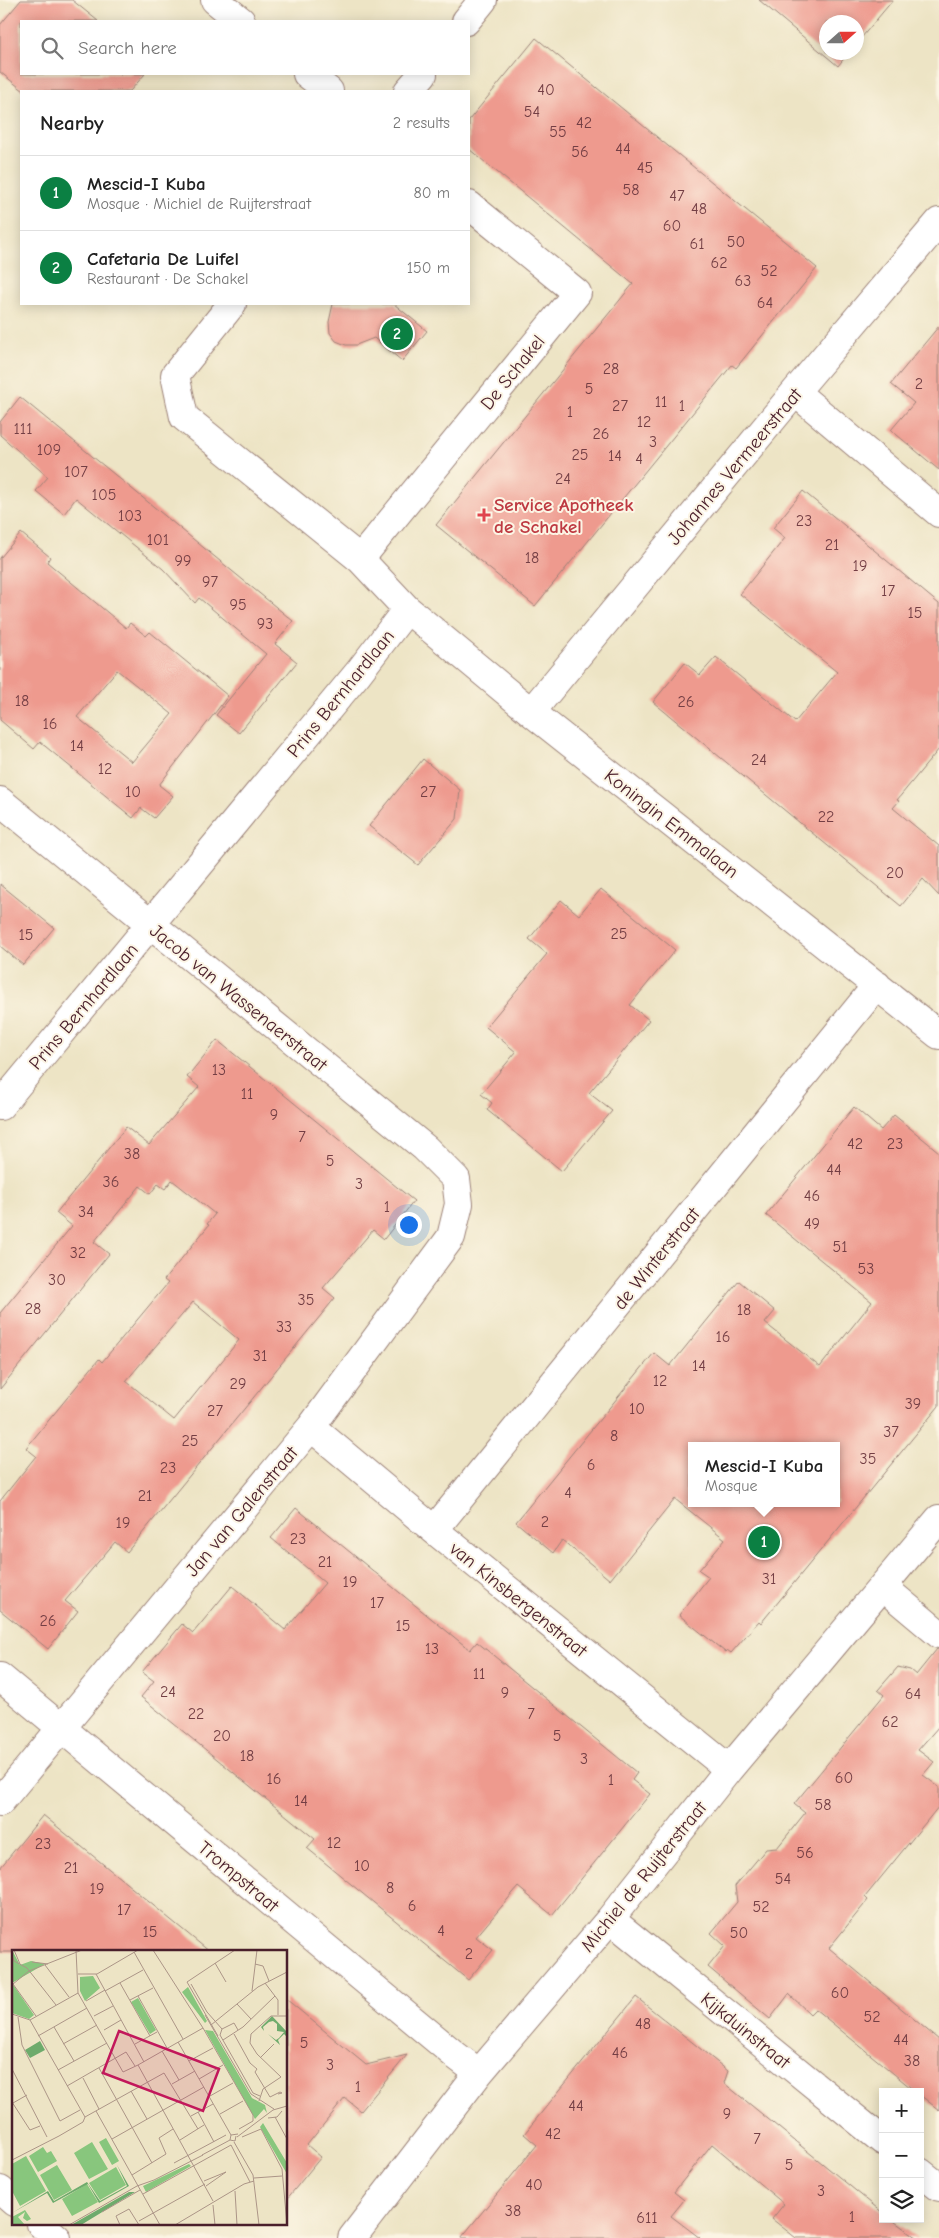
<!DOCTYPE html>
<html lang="en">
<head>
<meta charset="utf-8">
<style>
  body { margin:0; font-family:"Comic Neue",sans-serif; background:#f6f6f6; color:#222 }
  .controls { position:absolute; right:15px; bottom:15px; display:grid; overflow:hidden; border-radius:0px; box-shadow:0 2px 12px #0003 }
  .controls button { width:45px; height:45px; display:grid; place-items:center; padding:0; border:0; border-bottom:1px solid #e0e0e0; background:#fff; color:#222; font:25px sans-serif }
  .compass { position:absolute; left:819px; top:15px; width:45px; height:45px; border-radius:50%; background:#fff; box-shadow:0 2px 12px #0003; rotate:69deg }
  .you { position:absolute; left:408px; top:1224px; width:18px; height:18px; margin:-12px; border:4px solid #fff; border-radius:50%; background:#1a73e8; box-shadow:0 0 0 8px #1a73e833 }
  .badge { display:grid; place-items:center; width:32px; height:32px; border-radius:50%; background:#0b8043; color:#fff; font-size:16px; font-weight:700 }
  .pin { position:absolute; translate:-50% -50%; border:2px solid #fff; box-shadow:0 1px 5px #0006 }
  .popup { position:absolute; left:688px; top:1442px; width:152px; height:65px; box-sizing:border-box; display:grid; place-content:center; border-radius:0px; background:#fff; filter:drop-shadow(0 1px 4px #0005); font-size:16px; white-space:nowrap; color:#767676 }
  .popup b { font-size:19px; color:#222 }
  .popup::after { content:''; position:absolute; left:50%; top:100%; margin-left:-10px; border:10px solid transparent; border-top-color:#fff }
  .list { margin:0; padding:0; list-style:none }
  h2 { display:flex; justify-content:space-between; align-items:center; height:65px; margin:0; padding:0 20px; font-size:21px }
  h2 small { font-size:16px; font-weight:400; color:#767676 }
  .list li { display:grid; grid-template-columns:32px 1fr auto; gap:15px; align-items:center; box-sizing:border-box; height:75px; padding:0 20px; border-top:1px solid #e0e0e0 }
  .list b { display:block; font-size:19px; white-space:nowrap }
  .list p { margin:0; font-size:16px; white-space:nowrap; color:#767676 }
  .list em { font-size:16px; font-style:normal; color:#767676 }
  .icon { flex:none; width:28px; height:28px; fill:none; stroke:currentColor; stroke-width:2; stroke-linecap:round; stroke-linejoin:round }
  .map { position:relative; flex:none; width:939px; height:2238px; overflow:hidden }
  .search { position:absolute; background:#fff; box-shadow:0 2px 12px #0003; left:20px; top:20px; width:450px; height:55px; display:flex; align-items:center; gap:12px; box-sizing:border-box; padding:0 18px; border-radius:0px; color:#767676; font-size:19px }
  .panel { position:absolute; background:#fff; box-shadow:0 2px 12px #0003; left:20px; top:90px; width:450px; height:215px; border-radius:0px }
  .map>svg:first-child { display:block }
</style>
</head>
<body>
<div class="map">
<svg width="939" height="2238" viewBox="0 0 939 2238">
  <rect width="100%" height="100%" fill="#fcf5e5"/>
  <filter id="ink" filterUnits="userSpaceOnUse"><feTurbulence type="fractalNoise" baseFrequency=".02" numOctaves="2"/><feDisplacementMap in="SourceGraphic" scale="10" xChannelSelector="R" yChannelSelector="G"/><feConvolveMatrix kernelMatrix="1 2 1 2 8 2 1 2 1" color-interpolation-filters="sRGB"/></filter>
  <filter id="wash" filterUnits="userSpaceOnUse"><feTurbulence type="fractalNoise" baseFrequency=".0096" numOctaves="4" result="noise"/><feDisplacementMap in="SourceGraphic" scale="20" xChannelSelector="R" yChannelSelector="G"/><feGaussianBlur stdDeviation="1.12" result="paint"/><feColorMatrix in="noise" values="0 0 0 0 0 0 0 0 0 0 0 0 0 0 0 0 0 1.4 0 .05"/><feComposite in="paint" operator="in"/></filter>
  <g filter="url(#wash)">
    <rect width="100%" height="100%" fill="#ede4c5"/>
    <g id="blocks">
      <!-- building -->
      <path fill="#ee9a8e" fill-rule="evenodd" d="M21 0H72L98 21H21V74H145L130 91H24L0 72V25Z
        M759 0H893L856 44V22H826V52H849L838 66Z
        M536 38 817 268 736 368 732 365 535 606 436 525 633 284 469 149V120Z
        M333 304H394L427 331 402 361 374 338 356 345H346L336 341 330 333 329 322Z
        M939 326V470L891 430 914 403 891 384Z
        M20 397 293 621 275 644 297 662 239 733 216 715 266 654 199 598 195 603 163 569 76 498 64 514 36 491 48 477 0 435V422Z
        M803 491 939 604V749L897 800 899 801 893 808 939 846V896L923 879 901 906 653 702 685 663 700 675 716 657 795 722 837 672 740 594 785 538 773 528Z
        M21 533 50 557 47 562 126 628 130 623 146 636 150 632 228 696 159 785 173 796 154 818 141 808 133 818 40 742 34 749 0 720V558ZM117 670 172 714 132 762 77 717Z
        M423 759 460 790 457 819 418 865 369 826Z
        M0 884 54 928 23 965 0 946Z
        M601 889 675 950 630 1005 649 1020 589 1093 612 1111 562 1171 487 1110 492 1103 481 1094 516 1052 486 1027 547 954 529 939 561 900 579 915Z
        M217 1040 414 1201 384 1239 373 1230 323 1288 335 1298 127 1552 115 1542 65 1601 78 1611 48 1649 0 1610V1501L36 1456 26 1448 99 1359 102 1362 168 1283 164 1280 209 1225 207 1224 215 1214 172 1180 165 1189 158 1184 150 1194 140 1186 94 1242 109 1254 0 1389V1313L72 1226 56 1213 126 1127 149 1145 199 1087 187 1077ZM193 1302 239 1340 174 1420 126 1381Z
        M854 1107 881 1130 894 1115 939 1152V1406L761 1623 759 1621 731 1653 727 1650 725 1652 679 1615 709 1577 699 1570 725 1539 675 1499 610 1580 562 1540 553 1553 516 1522 654 1353 670 1366 739 1281 775 1311 765 1323 820 1367 872 1302 766 1215ZM692 1446H836V1503H692Z
        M296 1508 470 1650 477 1642 637 1773 632 1780 650 1794 552 1915 518 1887 476 1937 493 1950 468 1980 307 1848 315 1839 141 1697 154 1681 142 1672 182 1624 193 1633 232 1586 285 1630 325 1583 271 1538Z
        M937 1649H939V1726L918 1750 934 1762 923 1775 939 1787V1806L865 1897 868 1900 829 1948 939 2040V2110L920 2095V2092H916L815 2009 810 2014 789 1994 770 2019 708 1967 725 1946 711 1933 737 1902 735 1886 766 1849 777 1848 805 1813 794 1804 884 1695 878 1690 898 1667 910 1670 916 1675Z
        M43 1815 98 1860 210 1952H0V1868Z
        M636 1997 728 2071 724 2083 883 2213V2219H891L917 2238H796L772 2219 784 2204 712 2144 674 2192 684 2200 671 2216 700 2238H461L537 2145 524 2134Z
        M286 1999 366 2065 407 2055 361 2111 345 2098 307 2145 321 2157 286 2200Z"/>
    </g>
  </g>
  <g filter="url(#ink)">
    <use href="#blocks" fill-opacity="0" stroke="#9c8278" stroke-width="1"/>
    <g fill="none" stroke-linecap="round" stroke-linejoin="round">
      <defs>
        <path id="minor" d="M215 0 241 21
          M466 21 483 0
          M307 74 329 91
          M408 91 423 74
          M795 392 939 513
          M360 559 577 293 469 205
          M407 609 531 712 939 1035
          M531 712 795 392 939 222
          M0 801 425 1148 456 1179 459 1204 451 1237 311 1427 0 1802
          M0 1106 358 673 407 609 360 559 184 417 175 375 232 304
          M311 1427 434 1530 729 1769
          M434 1530 877 985
          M883 1587 939 1634
          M0 1677 455 2055 479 2073
          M610 1919 883 2141
          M920 2172 939 2187
          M0 2190 14 2202
          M41 2224 57 2238
          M352 2238 479 2073 610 1919 729 1769 939 1519"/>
      </defs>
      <!-- minor casing -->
      <use href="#minor" stroke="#9c8278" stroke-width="30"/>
      <!-- minor -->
      <use href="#minor" stroke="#fff" stroke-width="28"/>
    </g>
  </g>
  <!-- markers -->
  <path fill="#e0444e" stroke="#fcf5e5" stroke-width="2" d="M481.5 507.5h5v5h5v5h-5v5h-5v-5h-5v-5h5z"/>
  <g text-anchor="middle" stroke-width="4" stroke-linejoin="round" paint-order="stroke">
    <!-- number labels -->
    <g font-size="16" fill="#733e44">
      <text x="546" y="95">40</text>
      <text x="532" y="117">54</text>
      <text x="584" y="128">42</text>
      <text x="558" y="137">55</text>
      <text x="623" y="154">44</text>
      <text x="580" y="157">56</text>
      <text x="645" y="173">45</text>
      <text x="631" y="195">58</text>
      <text x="677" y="201">47</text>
      <text x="699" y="214">48</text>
      <text x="672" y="231">60</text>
      <text x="736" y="247">50</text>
      <text x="697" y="249">61</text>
      <text x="719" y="268">62</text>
      <text x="769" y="276">52</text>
      <text x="743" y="286">63</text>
      <text x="765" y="308">64</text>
      <text x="611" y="374">28</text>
      <text x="919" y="389">2</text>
      <text x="589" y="394">5</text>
      <text x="661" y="407">11</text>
      <text x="620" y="411">27</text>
      <text x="682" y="411">1</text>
      <text x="570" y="417">1</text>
      <text x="644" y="427">12</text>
      <text x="23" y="434">111</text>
      <text x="601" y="439">26</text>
      <text x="653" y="447">3</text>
      <text x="49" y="455">109</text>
      <text x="580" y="460">25</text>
      <text x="615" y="461">14</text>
      <text x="639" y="464">4</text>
      <text x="76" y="477">107</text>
      <text x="563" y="484">24</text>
      <text x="104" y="500">105</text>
      <text x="130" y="521">103</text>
      <text x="804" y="526">23</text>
      <text x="158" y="545">101</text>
      <text x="832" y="550">21</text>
      <text x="532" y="563">18</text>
      <text x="183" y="566">99</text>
      <text x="860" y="571">19</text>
      <text x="210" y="587">97</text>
      <text x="888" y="596">17</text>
      <text x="238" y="610">95</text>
      <text x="915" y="618">15</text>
      <text x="265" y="629">93</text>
      <text x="22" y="706">18</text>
      <text x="686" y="707">26</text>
      <text x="50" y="729">16</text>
      <text x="77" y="751">14</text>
      <text x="759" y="765">24</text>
      <text x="105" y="774">12</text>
      <text x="133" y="797">10</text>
      <text x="428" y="797">27</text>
      <text x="826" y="822">22</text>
      <text x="895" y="878">20</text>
      <text x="619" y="939">25</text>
      <text x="26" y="940">15</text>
      <text x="219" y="1075">13</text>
      <text x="247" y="1099">11</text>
      <text x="274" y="1120">9</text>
      <text x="302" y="1142">7</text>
      <text x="855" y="1149">42</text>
      <text x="895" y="1149">23</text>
      <text x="132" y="1159">38</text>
      <text x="330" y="1166">5</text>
      <text x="834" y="1175">44</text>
      <text x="111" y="1187">36</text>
      <text x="359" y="1189">3</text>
      <text x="812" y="1201">46</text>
      <text x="387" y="1212">1</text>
      <text x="86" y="1217">34</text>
      <text x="812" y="1229">49</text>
      <text x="840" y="1252">51</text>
      <text x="78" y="1258">32</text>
      <text x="866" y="1274">53</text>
      <text x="57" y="1285">30</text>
      <text x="306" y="1305">35</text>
      <text x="33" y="1314">28</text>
      <text x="744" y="1315">18</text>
      <text x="284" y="1332">33</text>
      <text x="723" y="1342">16</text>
      <text x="260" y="1361">31</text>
      <text x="699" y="1371">14</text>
      <text x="660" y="1386">12</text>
      <text x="238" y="1389">29</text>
      <text x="913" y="1409">39</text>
      <text x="637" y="1414">10</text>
      <text x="215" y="1416">27</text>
      <text x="891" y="1437">37</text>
      <text x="614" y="1441">8</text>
      <text x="190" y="1446">25</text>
      <text x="868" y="1464">35</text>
      <text x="591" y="1470">6</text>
      <text x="168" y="1473">23</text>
      <text x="568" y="1498">4</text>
      <text x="145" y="1501">21</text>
      <text x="545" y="1527">2</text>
      <text x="123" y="1528">19</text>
      <text x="298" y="1544">23</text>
      <text x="325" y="1567">21</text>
      <text x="769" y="1584">31</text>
      <text x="350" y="1587">19</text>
      <text x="377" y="1608">17</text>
      <text x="48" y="1626">26</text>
      <text x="403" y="1631">15</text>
      <text x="432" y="1654">13</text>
      <text x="479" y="1679">11</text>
      <text x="168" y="1697">24</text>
      <text x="505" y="1698">9</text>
      <text x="913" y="1699">64</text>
      <text x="196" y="1719">22</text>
      <text x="531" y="1719">7</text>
      <text x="890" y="1727">62</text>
      <text x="222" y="1741">20</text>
      <text x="557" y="1741">5</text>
      <text x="247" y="1761">18</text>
      <text x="584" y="1764">3</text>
      <text x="844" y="1783">60</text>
      <text x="274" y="1784">16</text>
      <text x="611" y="1785">1</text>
      <text x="301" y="1806">14</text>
      <text x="823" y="1810">58</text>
      <text x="334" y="1848">12</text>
      <text x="43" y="1849">23</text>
      <text x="805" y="1858">56</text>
      <text x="362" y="1871">10</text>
      <text x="71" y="1873">21</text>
      <text x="783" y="1884">54</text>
      <text x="390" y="1893">8</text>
      <text x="97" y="1894">19</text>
      <text x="412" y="1911">6</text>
      <text x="761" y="1912">52</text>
      <text x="124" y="1915">17</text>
      <text x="441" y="1936">4</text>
      <text x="150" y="1937">15</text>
      <text x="739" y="1938">50</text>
      <text x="469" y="1959">2</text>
      <text x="840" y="1998">60</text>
      <text x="872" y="2022">52</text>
      <text x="643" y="2029">48</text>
      <text x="901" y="2045">44</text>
      <text x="304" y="2048">5</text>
      <text x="620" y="2058">46</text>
      <text x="912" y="2066">38</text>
      <text x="330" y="2070">3</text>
      <text x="358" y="2092">1</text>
      <text x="576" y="2111">44</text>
      <text x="727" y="2119">9</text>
      <text x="553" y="2139">42</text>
      <text x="757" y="2144">7</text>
      <text x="789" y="2170">5</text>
      <text x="534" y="2190">40</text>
      <text x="821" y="2196">3</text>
      <text x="513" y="2216">38</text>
      <text x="852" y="2222">1</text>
      <text x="647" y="2223">611</text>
    </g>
    <!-- street labels -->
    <g font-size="19" fill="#4a1f2b" stroke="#fcf5e5">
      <text transform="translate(512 372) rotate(-51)" y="7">De Schakel</text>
      <text transform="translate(734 466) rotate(-50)" y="7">Johannes Vermeerstraat</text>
      <text transform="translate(340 693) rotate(-51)" y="7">Prins Bernhardlaan</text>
      <text transform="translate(672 823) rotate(38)" y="7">Koningin Emmalaan</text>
      <text transform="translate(239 997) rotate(39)" y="7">Jacob van Wassenaerstraat</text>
      <text transform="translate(83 1006) rotate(-50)" y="7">Prins Bernhardlaan</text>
      <text transform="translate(656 1258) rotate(-51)" y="7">de Winterstraat</text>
      <text transform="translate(241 1511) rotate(-50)" y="7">Jan van Galenstraat</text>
      <text transform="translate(519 1599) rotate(39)" y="7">van Kinsbergenstraat</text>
      <text transform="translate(239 1876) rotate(40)" y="7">Trompstraat</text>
      <text transform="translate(643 1876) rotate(-51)" y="7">Michiel de Ruijterstraat</text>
      <text transform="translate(746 2030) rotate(39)" y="7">Kijkduinstraat</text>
    </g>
    <!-- health labels -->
    <g font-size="19" font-weight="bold" fill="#be3a42" stroke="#fcf5e5" text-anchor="start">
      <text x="494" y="511">Service Apotheek<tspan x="494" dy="22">de Schakel</tspan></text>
    </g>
  </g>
  <!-- overview -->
  <g transform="translate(12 1950)">
    <rect width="275" height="275" fill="#ede4c5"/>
    <path d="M0 0 8 15 19 11 33 14 0 33 22 65 17 69 0 63ZM81 26 88 38 73 51 68 41V27ZM176 37 195 71 193 73 170 42ZM126 48 144 80 138 84 119 52ZM193 80 201 81 240 148 253 155 255 163 252 159 243 169ZM251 173 275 213V224L248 177ZM94 188 107 211 100 215 87 192ZM80 192 96 219 77 229 62 203ZM31 197 35 203 39 201 45 211 26 222 17 206ZM14 206 34 241 8 256 0 241V214ZM177 214 179 216 134 242 131 236ZM45 215 60 240 42 250 28 225ZM104 217 114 235 88 250 77 233ZM75 234 86 252 60 266 50 249ZM13 260 19 269 15 271 11 268 13 262 6 267 13 275H1L0 267Z" fill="#88c67d"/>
    <path d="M260 66 275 82V87L272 84 266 90 268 95 256 84 264 90 267 88 272 82 265 81V74L261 71 257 72 251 77 252 81 249 77ZM28 91 33 100 18 108 13 100ZM105 215 117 236 87 253 76 234 41 253 35 243 0 263 36 241 42 251 75 232 88 251 115 236ZM117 242H123L69 275H59Z" fill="#6eab6c"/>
    <path fill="none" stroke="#ac9587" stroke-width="1" d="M2 0 8 14M64 0 66 43 111 122 126 115 201 251M141 0 191 78M122 2 171 89M0 6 2 11 15 18 44 55M20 12 36 14M203 13 214 32M243 14 251 16 257 31M33 15 57 47M66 24H85L126 0M84 24 132 112M108 33 138 86M253 33 266 50V65M179 34 195 62 210 79M93 41 131 20M240 41 245 0M126 46 155 98M118 50 141 38M74 51 93 40M225 54 239 69M0 64 18 70 73 167M193 65 239 144 262 159M24 66 1 34 17 21 70 0M82 66 101 56M6 67 10 95 48 171 68 160M18 70 66 43M199 75 246 37 275 22M42 77 62 111M191 78 241 165V171L227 179M210 79 208 85 241 143 248 146M210 79 222 73 226 80M92 80 109 70M222 84 238 113 245 119 243 122 258 147 268 142 270 143 266 144M26 86 75 58M206 86 175 32 223 0M211 90 231 77 263 46M166 92 219 185M51 94 85 75M123 94 145 82M150 101 167 130M248 108 262 94M177 111 201 98M126 115 191 78M87 118 140 213M0 119 35 187M46 120 95 93M71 128 87 159M187 129 211 115M160 134 183 121M55 136 114 102 123 116M119 141 135 169M198 146 221 133M247 151 251 139 269 127 245 104 238 93 239 84 259 66H275M0 152 18 180 28 176M1 153 15 145M84 161 148 275M186 162 202 192M208 164 231 151M179 166 201 154M263 167 275 189M256 168 265 167 270 161M224 186 223 191 218 190 219 185 226 184M225 187 261 160 275 156M230 187 249 179 270 219 275 275M100 189 192 137M168 190 192 175M222 192 241 225 247 275M190 205 218 190M0 210 47 186 71 172 73 167 152 123 186 179M162 213 214 185M120 225 154 204 147 188 161 179M242 228 270 226M142 230 191 205M192 231 214 222 194 236M223 241 225 275M131 244 219 195 238 232M201 255 203 275M90 262 128 240M127 271 193 234M57 275 125 236 142 230M108 275 104 266 117 259 127 275M163 275 232 234 242 231"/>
    <path fill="#c2185b" fill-opacity="0.15" stroke="#c2185b" stroke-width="2.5" d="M107 81 207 119 191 161 91 123Z"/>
    <rect width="275" height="275" fill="none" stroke="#4a1f2b" stroke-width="2.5"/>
  </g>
</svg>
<div class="controls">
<button>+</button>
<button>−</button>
<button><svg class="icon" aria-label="layers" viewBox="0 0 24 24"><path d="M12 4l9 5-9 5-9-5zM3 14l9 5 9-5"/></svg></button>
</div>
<svg class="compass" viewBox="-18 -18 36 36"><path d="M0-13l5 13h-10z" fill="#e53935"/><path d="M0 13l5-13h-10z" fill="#767676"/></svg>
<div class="you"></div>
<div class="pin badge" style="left:764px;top:1542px">1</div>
<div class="popup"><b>Mescid-I Kuba</b>Mosque</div>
<div class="pin badge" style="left:397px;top:334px">2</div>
<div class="search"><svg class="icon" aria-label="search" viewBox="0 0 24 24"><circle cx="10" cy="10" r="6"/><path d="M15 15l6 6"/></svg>Search here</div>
<section class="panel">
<h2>Nearby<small>2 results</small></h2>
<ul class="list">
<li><span class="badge">1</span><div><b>Mescid-I Kuba</b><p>Mosque · Michiel de Ruijterstraat</p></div><em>80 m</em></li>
<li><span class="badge">2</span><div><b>Cafetaria De Luifel</b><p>Restaurant · De Schakel</p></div><em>150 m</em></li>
</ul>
</section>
</div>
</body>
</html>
